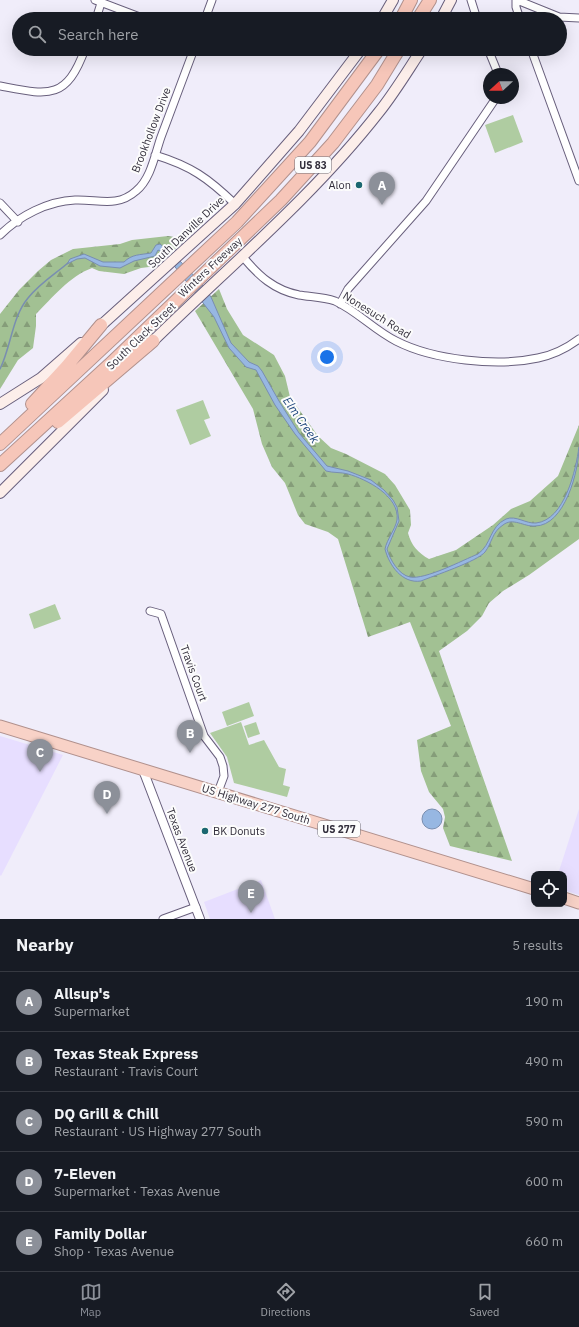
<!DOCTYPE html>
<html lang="en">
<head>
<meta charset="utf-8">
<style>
  body { margin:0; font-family:"IBM Plex Sans",sans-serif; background:#242831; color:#f1f3f6 }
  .controls { position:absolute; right:12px; bottom:12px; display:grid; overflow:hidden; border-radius:8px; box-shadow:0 4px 16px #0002 }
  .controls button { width:36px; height:36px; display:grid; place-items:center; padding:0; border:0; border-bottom:1px solid #363941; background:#171b24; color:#f1f3f6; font:20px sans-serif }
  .compass { position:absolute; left:483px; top:68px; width:36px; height:36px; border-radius:50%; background:#171b24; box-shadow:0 4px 16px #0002; rotate:249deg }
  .you { position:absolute; left:327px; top:357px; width:14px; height:14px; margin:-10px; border:3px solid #fff; border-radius:50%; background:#1a73e8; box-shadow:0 0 0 6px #1a73e833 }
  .badge { display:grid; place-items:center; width:26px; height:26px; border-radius:50%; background:#8c9099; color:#fff; font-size:13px; font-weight:700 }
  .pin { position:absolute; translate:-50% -33px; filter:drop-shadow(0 1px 2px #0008) }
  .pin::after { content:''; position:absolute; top:21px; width:14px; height:12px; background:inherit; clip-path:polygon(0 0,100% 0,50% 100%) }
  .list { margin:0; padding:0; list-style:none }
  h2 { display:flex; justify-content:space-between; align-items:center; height:52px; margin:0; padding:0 16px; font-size:17px }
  h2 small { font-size:13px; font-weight:400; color:#9ea1a6 }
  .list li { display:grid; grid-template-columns:26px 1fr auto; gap:12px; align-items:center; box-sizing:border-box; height:60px; padding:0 16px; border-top:1px solid #363941 }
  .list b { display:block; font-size:15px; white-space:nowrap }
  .list p { margin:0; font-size:13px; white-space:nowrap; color:#9ea1a6 }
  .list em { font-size:13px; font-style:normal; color:#9ea1a6 }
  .icon { flex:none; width:22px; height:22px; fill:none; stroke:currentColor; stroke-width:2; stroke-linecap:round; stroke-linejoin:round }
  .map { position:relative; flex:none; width:579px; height:919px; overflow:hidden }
  .search { position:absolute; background:#171b24; box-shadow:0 4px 16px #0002; left:12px; right:12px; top:12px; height:44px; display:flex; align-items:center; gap:10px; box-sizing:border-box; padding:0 14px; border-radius:22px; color:#9ea1a6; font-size:15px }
  .sheet { height:352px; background:#171b24 }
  nav { display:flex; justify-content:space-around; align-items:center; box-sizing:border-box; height:56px; border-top:1px solid #363941; background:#171b24; font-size:11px; color:#9ea1a6 }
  nav a { display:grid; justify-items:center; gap:2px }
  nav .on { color:#8c9099 }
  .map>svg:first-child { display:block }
</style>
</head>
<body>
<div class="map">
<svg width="579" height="919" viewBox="0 0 579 919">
  <defs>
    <pattern id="forest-firs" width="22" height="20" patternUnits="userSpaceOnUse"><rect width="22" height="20" fill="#a2c193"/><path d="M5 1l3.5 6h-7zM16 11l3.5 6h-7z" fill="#859d79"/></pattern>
  </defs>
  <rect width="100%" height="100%" fill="#f0edfa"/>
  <!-- built -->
  <path fill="#e7deff" d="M0 736 63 755 1 876 0 875Z
    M579 809V895L564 890V874H558Z
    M261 880 275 919H210L204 902Z"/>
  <!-- green -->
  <path fill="#afcca1" d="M513 115 523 142 495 153 485 125Z
    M203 400 210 418 204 420 211 436 190 445 176 410Z
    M55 604 61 619 34 629 29 614Z
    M249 702 254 716 227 726 222 712Z
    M241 722 249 745 264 740 279 767 286 769 283 785 290 787 287 797 234 783 227 757 210 733Z
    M256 722 260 734 248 738 244 726Z"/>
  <!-- forest -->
  <path fill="url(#forest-firs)" d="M168 236 186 239 157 266 141 268 124 274 99 271 92 268C70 276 52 298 36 314V326L33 348 18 360 0 389V314L19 290 38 271 51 260 73 249 120 244 132 240Z
    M219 289 227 309 243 335 274 355 285 376 290 397 318 436 331 448 346 454 385 474 395 485 410 510 411 525 408 533C411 545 418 553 429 559L456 550 493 525 511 509 530 501 558 476 579 425V539L529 575 503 591 489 603 482 616 467 631 439 651 512 861 450 846 443 828 445 817 443 809 429 792 421 771 417 740 451 726 410 622 368 637 338 539 328 532 305 524 298 515 285 483 272 467 262 444 253 409 195 311Z"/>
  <!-- water -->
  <path fill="#97b7e2" stroke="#798eb0" d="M160 244 179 260 201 283 211 297 231 343 249 362 258 366 262 371 279 401 299 433 327 466 348 471 371 480 384 490 393 500 397 507 399 521 387 549C390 560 399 575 410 577 425 580 463 560 478 554 492 544 489 527 506 519 516 515 526 524 536 523 565 520 576 469 579 447 579 470 565 526 535 526 524 527 513 517 503 525 492 532 492 543 485 552 478 561 433 576 421 581 402 584 389 565 385 549 387 539 395 530 397 520 400 496 366 479 348 474 341 472 333 473 326 471L295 434 275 405 256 370 246 367 229 348 214 317 165 254 158 250 155 256 134 261 120 268 100 266 85 258 77 259 67 264 70 259 84 254 103 262H124C132 254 140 255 151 253L156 245Z
    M422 819a10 10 0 1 1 20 0a10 10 0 1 1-20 0Z"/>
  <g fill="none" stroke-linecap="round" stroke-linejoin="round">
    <!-- stream -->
    <path stroke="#798eb0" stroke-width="1.5" d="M0 369C11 347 12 317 28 298 39 284 55 274 68 263"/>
    <defs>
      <path id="minor" d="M95 0 145 19
        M471 0 477 19
        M516 0V7L520 19
        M517 0 559 17 579 18
        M96 19 101 3
        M205 19 212 0
        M488 49 497 71
        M531 49 579 181
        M0 86C48 95 66 101 85 49
        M155 155C191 166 208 178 235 204
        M0 203 18 222
        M0 235C19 216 48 201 75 200 98 199 117 208 136 191 151 179 155 154 161 137 172 108 183 78 194 49
        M243 257C259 276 274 290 299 295 311 297 323 297 335 301 357 311 374 330 396 341 433 360 497 367 538 358 553 355 567 348 579 339
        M340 304 348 289 426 201 496 98
        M150 611 161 614 204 736 220 757 223 766 224 776 218 792
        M163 919 196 907"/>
      <path id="tertiary" d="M143 770 200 919"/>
      <path id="secondary" d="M382 19 393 0
        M441 19 451 0
        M96 330 235 204 299 131 361 49
        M147 347C226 269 311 199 379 112 395 92 408 70 422 49
        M0 404 41 378 81 343
        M0 493 103 390"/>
      <path id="trunk" d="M0 726 534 889
        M564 898 579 903"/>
      <path id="motorway" d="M401 19 411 0
        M418 19 430 0
        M32 404 67 366 101 325
        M58 422 153 341
        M0 444 237 222 310 142 379 49
        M0 465 109 365 281 200 333 143 377 85 399 49"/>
    </defs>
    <!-- minor casing -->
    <use href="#minor" stroke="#685f7c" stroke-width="9"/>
    <!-- tertiary casing -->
    <use href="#tertiary" stroke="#685f7c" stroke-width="10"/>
    <!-- secondary casing -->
    <use href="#secondary" stroke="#685f7c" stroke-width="12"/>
    <!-- trunk casing -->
    <use href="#trunk" stroke="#b1918d" stroke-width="13"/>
    <!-- motorway casing -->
    <use href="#motorway" stroke="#b1918d" stroke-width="14"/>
    <!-- minor -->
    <use href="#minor" stroke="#fff" stroke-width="7"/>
    <!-- tertiary -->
    <use href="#tertiary" stroke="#fff" stroke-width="8"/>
    <!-- secondary -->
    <use href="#secondary" stroke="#fceeea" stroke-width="10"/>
    <!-- trunk -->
    <use href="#trunk" stroke="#f8d2c7" stroke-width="11"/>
    <!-- motorway -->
    <use href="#motorway" stroke="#f6c6b9" stroke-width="12"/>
  </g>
  <!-- markers -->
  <g fill="#1b6770" stroke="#fcfcfc" stroke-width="1.5">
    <circle cx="359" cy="185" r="4"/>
    <circle cx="205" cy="831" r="4"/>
  </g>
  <g text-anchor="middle" stroke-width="4" stroke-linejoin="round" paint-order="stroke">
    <!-- shield labels -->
    <g fill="#fcfcfc" stroke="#6f6c75" stroke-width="1">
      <rect x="295" y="157" width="36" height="16" rx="3"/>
      <rect x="318" y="821" width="42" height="16" rx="3"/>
    </g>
    <g font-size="10" font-weight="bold" fill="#322e3b">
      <text x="313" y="169">US 83</text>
      <text x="339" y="833">US 277</text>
    </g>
    <!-- street labels -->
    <g font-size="11" fill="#322e3b" stroke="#fcfcfc">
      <text transform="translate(151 130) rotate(-69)" y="4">Brookhollow Drive</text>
      <text transform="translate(186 232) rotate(-43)" y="4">South Danville Drive</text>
      <text transform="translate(210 267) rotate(-43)" y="4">Winters Freeway</text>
      <text transform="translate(377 315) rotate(32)" y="4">Nonesuch Road</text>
      <text transform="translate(141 336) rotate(-44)" y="4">South Clack Street</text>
      <text transform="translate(194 673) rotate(70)" y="4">Travis Court</text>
      <text transform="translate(256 804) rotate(17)" y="4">US Highway 277 South</text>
      <text transform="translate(182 840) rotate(69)" y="4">Texas Avenue</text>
    </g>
    <!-- poi labels -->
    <g font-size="11" fill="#322e3b" stroke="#fcfcfc" text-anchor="end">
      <text x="351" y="189">Alon</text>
      <text x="213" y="835" text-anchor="start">BK Donuts</text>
    </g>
    <!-- water labels -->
    <g font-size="12" font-style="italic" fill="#1e477d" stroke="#fcfcfc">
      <text transform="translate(301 420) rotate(55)" y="4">Elm Creek</text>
    </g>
  </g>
</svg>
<div class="controls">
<button><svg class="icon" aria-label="locate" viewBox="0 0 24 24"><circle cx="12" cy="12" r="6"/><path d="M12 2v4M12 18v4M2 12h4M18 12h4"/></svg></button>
</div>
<svg class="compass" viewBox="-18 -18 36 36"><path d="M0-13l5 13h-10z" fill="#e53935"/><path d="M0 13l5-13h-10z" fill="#9ea1a6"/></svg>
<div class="you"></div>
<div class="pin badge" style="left:382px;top:205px">A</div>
<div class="pin badge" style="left:190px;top:753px">B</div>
<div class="pin badge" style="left:40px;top:772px">C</div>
<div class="pin badge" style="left:107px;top:814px">D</div>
<div class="pin badge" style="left:251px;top:913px">E</div>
<div class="search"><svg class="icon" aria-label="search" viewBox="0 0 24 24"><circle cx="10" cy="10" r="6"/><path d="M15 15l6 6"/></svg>Search here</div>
</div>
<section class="sheet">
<h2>Nearby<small>5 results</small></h2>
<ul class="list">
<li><span class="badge">A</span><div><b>Allsup's</b><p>Supermarket</p></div><em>190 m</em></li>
<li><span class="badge">B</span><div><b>Texas Steak Express</b><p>Restaurant · Travis Court</p></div><em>490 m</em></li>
<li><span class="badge">C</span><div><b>DQ Grill &amp; Chill</b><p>Restaurant · US Highway 277 South</p></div><em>590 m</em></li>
<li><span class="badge">D</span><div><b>7-Eleven</b><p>Supermarket · Texas Avenue</p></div><em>600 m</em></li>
<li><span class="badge">E</span><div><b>Family Dollar</b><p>Shop · Texas Avenue</p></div><em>660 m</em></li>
</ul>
</section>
<nav>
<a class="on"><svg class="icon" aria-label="map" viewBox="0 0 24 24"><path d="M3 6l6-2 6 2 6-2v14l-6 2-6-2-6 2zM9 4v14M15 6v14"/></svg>Map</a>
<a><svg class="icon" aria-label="directions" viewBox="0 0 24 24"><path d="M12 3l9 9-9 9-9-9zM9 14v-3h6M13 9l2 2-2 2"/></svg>Directions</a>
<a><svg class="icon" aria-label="saved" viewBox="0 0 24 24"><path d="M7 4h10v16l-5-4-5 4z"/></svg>Saved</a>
</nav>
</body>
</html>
